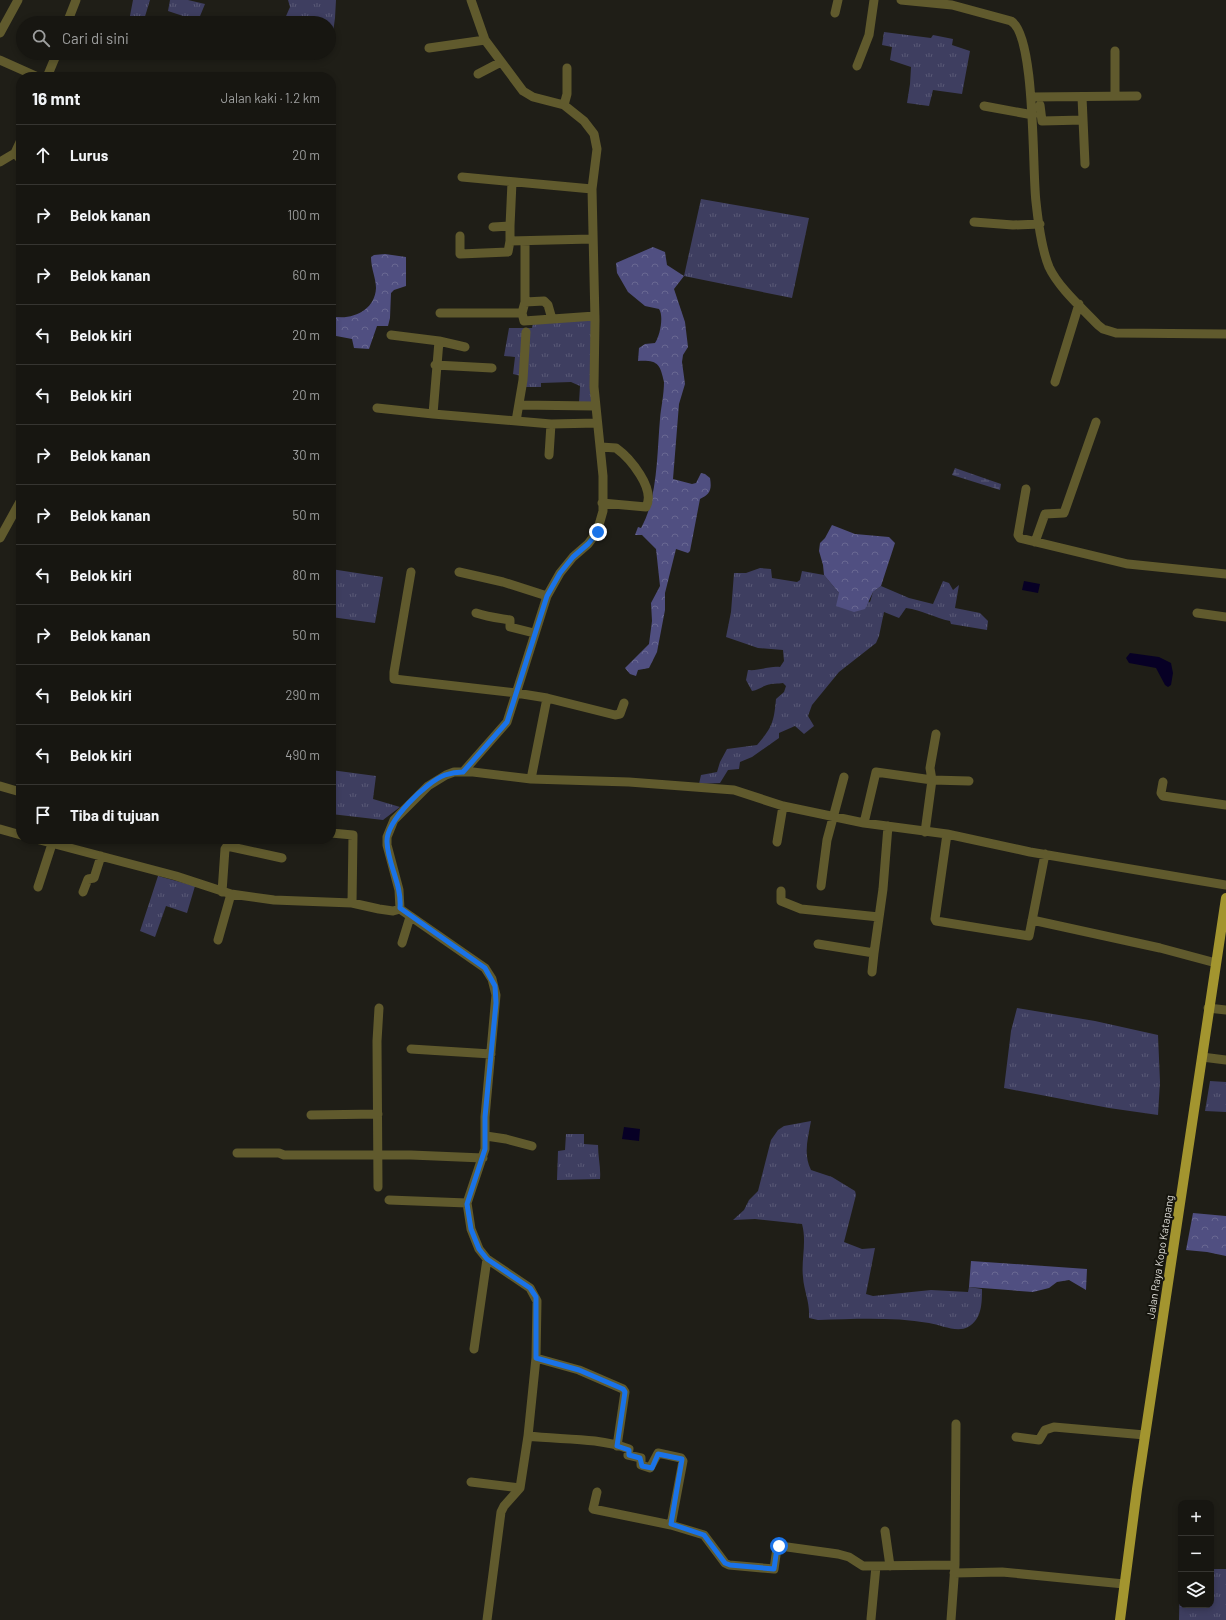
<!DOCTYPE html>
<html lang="id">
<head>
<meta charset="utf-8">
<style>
  body { margin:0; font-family:Barlow,sans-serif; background:#201f1a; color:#f1f3f6 }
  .controls { position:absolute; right:12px; bottom:12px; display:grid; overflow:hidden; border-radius:8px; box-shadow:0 2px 6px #0003 }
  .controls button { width:36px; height:36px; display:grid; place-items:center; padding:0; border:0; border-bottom:1px solid #363531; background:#171611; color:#f1f3f6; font:20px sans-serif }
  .stop { position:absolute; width:12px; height:12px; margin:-9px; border:3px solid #1a73e8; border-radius:50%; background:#fff }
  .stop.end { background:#1a73e8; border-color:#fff; box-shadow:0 1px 4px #0008 }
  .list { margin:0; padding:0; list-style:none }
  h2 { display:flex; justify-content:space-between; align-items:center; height:52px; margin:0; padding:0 16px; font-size:17px }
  h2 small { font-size:13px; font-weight:400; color:#9e9f9f }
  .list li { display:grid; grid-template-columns:26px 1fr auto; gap:12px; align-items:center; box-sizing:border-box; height:60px; padding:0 16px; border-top:1px solid #363531 }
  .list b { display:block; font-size:15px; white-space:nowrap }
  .list em { font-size:13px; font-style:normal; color:#9e9f9f }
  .icon { flex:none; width:22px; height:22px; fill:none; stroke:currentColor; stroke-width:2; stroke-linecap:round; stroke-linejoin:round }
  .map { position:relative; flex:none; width:1226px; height:1620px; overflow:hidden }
  .search { position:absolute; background:#171611; box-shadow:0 2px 6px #0003; left:16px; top:16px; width:320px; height:44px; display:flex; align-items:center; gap:10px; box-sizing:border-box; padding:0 14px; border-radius:22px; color:#9e9f9f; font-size:15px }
  .panel { position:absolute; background:#171611; box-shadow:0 2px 6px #0003; left:16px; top:72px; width:320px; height:772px; border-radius:16px }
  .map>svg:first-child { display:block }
</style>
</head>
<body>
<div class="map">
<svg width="1226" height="1620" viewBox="0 0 1226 1620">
  <defs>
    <pattern id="grass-tufts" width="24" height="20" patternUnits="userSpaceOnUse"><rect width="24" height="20" fill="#3e3e60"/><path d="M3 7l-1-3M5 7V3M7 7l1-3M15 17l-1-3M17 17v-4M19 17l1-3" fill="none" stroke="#595976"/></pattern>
    <pattern id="forest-crowns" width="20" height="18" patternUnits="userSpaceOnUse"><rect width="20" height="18" fill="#504f81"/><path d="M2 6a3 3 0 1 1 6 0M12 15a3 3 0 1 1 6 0" fill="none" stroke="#696892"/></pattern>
    <pattern id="wetland-marsh" width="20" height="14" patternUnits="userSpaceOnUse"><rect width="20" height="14" fill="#3e3e60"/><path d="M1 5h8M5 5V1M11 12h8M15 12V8" fill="none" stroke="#595976"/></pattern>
  </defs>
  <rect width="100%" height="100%" fill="#1f1e17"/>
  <!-- grass -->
  <path fill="url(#grass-tufts)" d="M133 0H150L143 23 129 21Z
    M170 0H188L205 4 198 21 168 11Z
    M288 0H336L335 18 332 40 329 39V23H283L290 7Z
    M884 32 931 38 933 35 953 39 952 45 970 51 962 94 933 90 929 106 907 103 910 84 911 67 890 60 892 47 882 45Z
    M701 199 809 218 792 298 684 276Z
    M592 315 591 404 579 403 580 386 571 382 541 383V387H523L525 377 513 374 515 357 504 356 509 328H532L534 318Z
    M760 568 771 569 772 578 797 582 800 580 802 571 824 575 839 593 870 602 873 592 881 586 909 598 933 604 943 581 949 583 953 590 959 585 955 608 980 613 988 621 987 630 951 624 950 621C935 618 922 610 906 608L899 618 884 612 879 636 876 643 839 672 812 705 808 716 814 726 804 734 795 726 779 733V738L752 757 740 762 739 769 728 770 720 783 699 784 701 775 717 772 720 762 727 749 757 745C772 728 774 722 776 699L784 692 786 686 783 683C778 684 772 683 767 685 761 687 758 690 752 691L746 680 748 670C760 671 769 666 780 667L784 661 783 650 758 648 726 637 731 612 734 573H746Z
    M331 569 383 577 375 623 331 617Z
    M331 770 376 776 373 799 400 807 383 820 331 814Z
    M158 876 195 886 187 913 166 906 155 937 140 931Z
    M1017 1008 1095 1021 1158 1035 1160 1082 1158 1115 1109 1108 1004 1088 1011 1031Z
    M1210 1081 1226 1082V1112L1205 1111Z
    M811 1121C808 1138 803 1154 811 1170L832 1177 855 1191 856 1195 844 1242 862 1249 875 1248 866 1294 873 1296 931 1290 968 1292 969 1287 982 1289C982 1303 982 1319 968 1327 957 1333 941 1325 929 1323 893 1317 855 1319 818 1320L809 1318C810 1301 804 1292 803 1277 801 1260 807 1242 802 1224L755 1219 733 1220 744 1210 749 1200 758 1191 771 1140 778 1130 784 1126Z
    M566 1134H584V1144L598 1145C598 1157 601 1168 600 1179L557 1180 558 1151 565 1150Z
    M1211 1569H1226V1620H1179L1180 1570H1181V1605H1211Z"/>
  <!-- forest -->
  <path fill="url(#forest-crowns)" d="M653 247 665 252 667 265 684 276 674 289 685 322 688 347 683 355 682 362 685 384 679 404 673 479 692 484 696 483 701 473 705 474 710 478C712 490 710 494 700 499L690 551 688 553 676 549 665 593V610L657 652 649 668 638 670 636 676 630 674 625 668 649 644 652 621 651 603 660 586 656 549 642 535H635L638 527 641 528C658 498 657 452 660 419 661 407 664 395 664 382 660 364 658 360 638 361L639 348 645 344 655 343C660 336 664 316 659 309L645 306 628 292 617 273 616 263Z
    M385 254 406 257V286L394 290 391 293 390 318 388 326H377L369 349 354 348 352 339 331 335V316C351 321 375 311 376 288 376 278 371 269 371 257L374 255Z
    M832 525 855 534 889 537 895 543 881 586 873 592 865 609 854 612 836 606 839 593 824 575 823 565 819 551 820 543 825 538Z
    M1193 1213 1226 1216V1256L1207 1252 1186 1250Z
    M971 1261 1087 1269 1086 1290 1069 1280 1057 1282 1049 1288 1033 1292 969 1287Z"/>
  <!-- wetland -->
  <path fill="url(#wetland-marsh)" d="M955 468 1001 484 1000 490 952 475Z"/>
  <!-- water -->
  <path fill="#070025" d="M1024 581 1040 584 1038 593 1022 590Z
    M1130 653 1159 657 1171 663 1173 673 1171 685 1168 687 1165 685 1156 668 1129 663 1126 658Z
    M624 1127 640 1129 639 1141 622 1139Z"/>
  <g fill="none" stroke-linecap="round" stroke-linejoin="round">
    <!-- minor -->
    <path stroke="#605a2d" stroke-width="9" d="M901 0 952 5 1011 21C1036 35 1032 171 1036 202 1038 221 1042 250 1049 267 1058 287 1083 309 1098 325L1103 329 1116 333 1226 334
      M835 13 838 0
      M67 23 76 0
      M0 33 18 0
      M429 48 485 40
      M1115 51V96
      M0 60 38 77
      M857 66 869 35 874 0
      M478 74 501 62
      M47 77 57 53
      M1031 97 1137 96
      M1082 97 1085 164
      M564 105 567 94V68
      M1040 105 1042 121 1083 120
      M984 106 1033 115
      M21 140 15 153 21 160
      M0 162 15 153
      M462 177 592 189
      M974 222 1013 225 1040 224
      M510 226 512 182
      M493 227 510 226V241L592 239
      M460 236V254L508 252 510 241
      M525 302 544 301 548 305 552 319
      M440 313H522L525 302V241
      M522 313 524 321 595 316
      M391 335 439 341 433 414 551 424 597 423
      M439 341 465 347
      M435 365 492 368
      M1055 382 1079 304
      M519 405 595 406
      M377 408 433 414
      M516 421 523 380 526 332
      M601 447 616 448C630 458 656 489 646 507L602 503
      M549 455 551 424
      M1026 489 1018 535 1020 538 1128 564 1226 574
      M0 538 21 500
      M1035 542 1045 514 1064 513 1096 422
      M411 572 394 672V679L516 693 547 698 615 715 620 714 624 703
      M459 572 503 582 547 596
      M476 613C488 617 498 618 510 620V627L534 633
      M1197 613 1226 617
      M463 772 507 722 547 596 560 573 573 557 588 544 597 532 603 511V476L594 387 595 320 592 189 597 149 594 134 584 121 564 105 533 97 523 91 485 40 471 0
      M531 779 547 698
      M1163 782 1161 793 1163 796 1226 805
      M0 786 17 791
      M864 823 876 772 932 780 969 781
      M0 829 21 835
      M925 832 932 780 930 768 936 734
      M331 833 353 835 352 903
      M947 834 935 919 936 921 1029 936 1045 854
      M36 839 176 876 231 894 274 900 352 903 379 909 393 911 400 909
      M777 842 783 806
      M821 886 827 840 844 777
      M38 887 52 844
      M781 891V901L801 909 879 917
      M83 892 88 879 94 878 101 856
      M222 892 225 849 227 846 282 858
      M1032 920 1160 948 1216 963
      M218 940 231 894
      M402 943 410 917
      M818 944 874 953 883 889 888 826
      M872 972 874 953
      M1208 1008 1226 1010
      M411 1049 491 1054
      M1202 1057 1226 1060
      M311 1115 378 1114
      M486 1136 506 1139 532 1146
      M237 1153H279L284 1155H411L483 1158
      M378 1187 377 1041 379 1008
      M389 1200 467 1203
      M474 1349 487 1259
      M536 1358 579 1370 623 1389 625 1392 617 1446
      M528 1436C562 1440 596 1437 629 1449L628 1455 641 1458V1465L650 1468 658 1453 681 1458 683 1461 671 1525
      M1016 1437 1039 1440 1045 1430 1054 1427 1145 1435
      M471 1482 520 1488
      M597 1492 593 1509 671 1525 704 1535 725 1563 729 1565 774 1569 777 1548 780 1546 838 1554 849 1557 863 1566 955 1565
      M885 1531 890 1566
      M954 1573 1002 1572 1124 1584
      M871 1619 876 1566
      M487 1620 501 1512 504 1506 520 1488 528 1436 536 1358 537 1301 530 1288 487 1259 479 1249 471 1229 467 1203 485 1149V1117L496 995 492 979 485 968 400 909 399 890 387 845V837L394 820 428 786 446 775 454 772H473L531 779 629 782 734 790 783 806 864 823 947 834 1030 852 1226 885
      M951 1620 955 1565 956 1424"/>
    <!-- major -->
    <path stroke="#a3952f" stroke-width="10" d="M1120 1620 1137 1489 1226 898"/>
  </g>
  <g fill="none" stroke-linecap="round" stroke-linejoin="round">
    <!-- route -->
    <path stroke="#1a73e8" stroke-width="5" d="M598 532 588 544 573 557 560 573 547 596 507 722 463 772C457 772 451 773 445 775 426 782 386 821 387 842 388 865 402 885 400 908L485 968 495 986 496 1003 485 1117V1149L467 1204 471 1229 479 1249 487 1259 530 1288 536 1297V1358L579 1370 623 1389 625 1392 617 1446 629 1450V1455L640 1458 642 1466 652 1468 658 1454 682 1459 671 1524 704 1535 725 1563 730 1565 774 1569 777 1548 779 1546"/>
  </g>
  <g text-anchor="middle" stroke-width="4" stroke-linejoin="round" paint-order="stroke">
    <!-- street labels -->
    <g font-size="11" fill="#deddd8" stroke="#16150e">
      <text transform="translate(1160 1257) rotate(-81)" y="4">Jalan Raya Kopo Katapang</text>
    </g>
  </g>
</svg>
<div class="controls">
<button>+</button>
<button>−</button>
<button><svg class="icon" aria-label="layers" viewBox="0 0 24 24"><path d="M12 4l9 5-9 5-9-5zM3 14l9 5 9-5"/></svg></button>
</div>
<div class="stop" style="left:779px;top:1546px"></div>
<div class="stop end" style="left:598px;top:532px"></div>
<div class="search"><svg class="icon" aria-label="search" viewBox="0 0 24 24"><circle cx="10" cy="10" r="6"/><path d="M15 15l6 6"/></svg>Cari di sini</div>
<section class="panel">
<h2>16 mnt<small>Jalan kaki · 1.2 km</small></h2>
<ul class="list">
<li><svg class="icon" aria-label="ahead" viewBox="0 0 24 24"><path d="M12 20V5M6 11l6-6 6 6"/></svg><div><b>Lurus</b></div><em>20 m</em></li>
<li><svg class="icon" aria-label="right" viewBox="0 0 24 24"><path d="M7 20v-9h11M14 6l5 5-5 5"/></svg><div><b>Belok kanan</b></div><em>100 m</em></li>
<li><svg class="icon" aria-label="right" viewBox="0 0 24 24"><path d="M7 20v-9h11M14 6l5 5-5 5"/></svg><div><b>Belok kanan</b></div><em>60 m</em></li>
<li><svg class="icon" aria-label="left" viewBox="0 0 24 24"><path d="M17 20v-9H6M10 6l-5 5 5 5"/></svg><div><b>Belok kiri</b></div><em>20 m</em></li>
<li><svg class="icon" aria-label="left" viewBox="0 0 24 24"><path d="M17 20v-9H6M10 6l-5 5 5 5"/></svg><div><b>Belok kiri</b></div><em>20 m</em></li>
<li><svg class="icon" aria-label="right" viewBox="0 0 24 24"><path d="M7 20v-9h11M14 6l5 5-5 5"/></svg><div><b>Belok kanan</b></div><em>30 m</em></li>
<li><svg class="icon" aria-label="right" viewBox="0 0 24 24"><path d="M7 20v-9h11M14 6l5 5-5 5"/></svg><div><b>Belok kanan</b></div><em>50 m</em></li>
<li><svg class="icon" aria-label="left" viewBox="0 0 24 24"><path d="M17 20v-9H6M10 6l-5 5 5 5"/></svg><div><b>Belok kiri</b></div><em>80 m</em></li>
<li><svg class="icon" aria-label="right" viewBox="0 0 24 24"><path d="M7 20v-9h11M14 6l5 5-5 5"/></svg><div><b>Belok kanan</b></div><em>50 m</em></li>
<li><svg class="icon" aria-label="left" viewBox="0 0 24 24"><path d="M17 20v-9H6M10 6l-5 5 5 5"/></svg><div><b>Belok kiri</b></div><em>290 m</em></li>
<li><svg class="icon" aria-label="left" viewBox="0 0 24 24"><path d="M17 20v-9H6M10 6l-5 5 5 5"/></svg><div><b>Belok kiri</b></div><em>490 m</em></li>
<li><svg class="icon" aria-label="arrive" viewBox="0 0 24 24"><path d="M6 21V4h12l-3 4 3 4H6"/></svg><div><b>Tiba di tujuan</b></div></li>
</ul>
</section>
</div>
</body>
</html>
